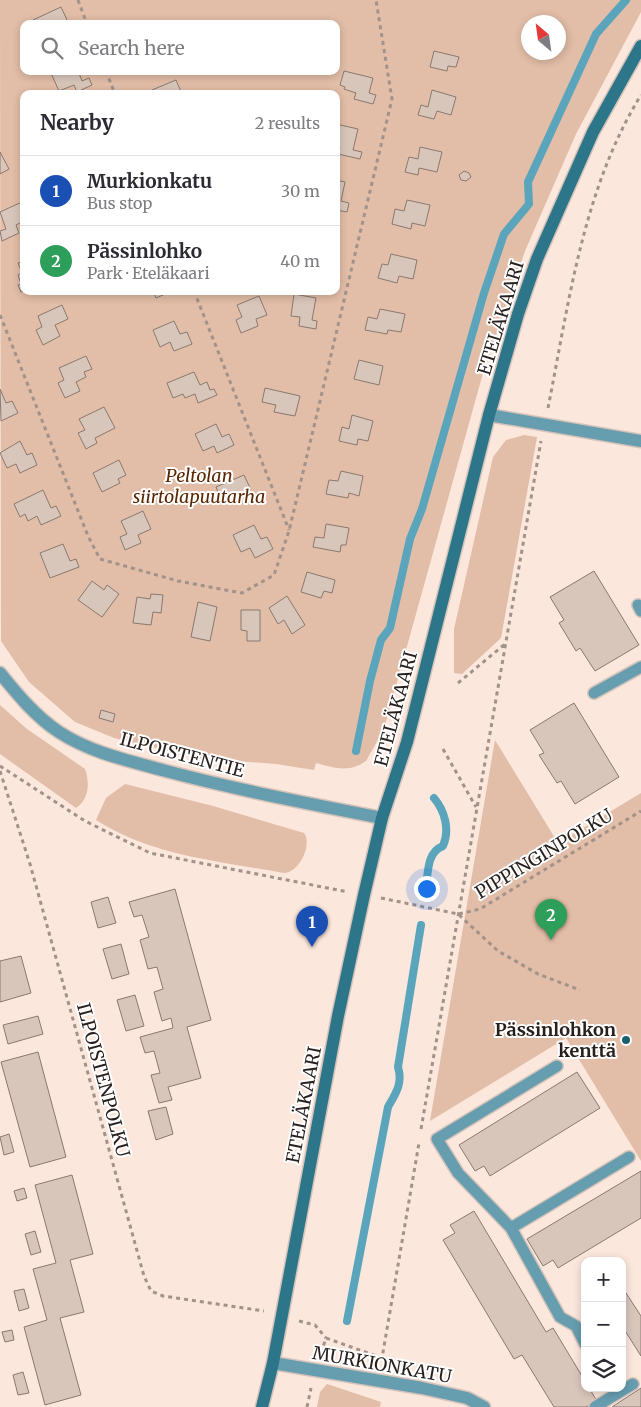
<!DOCTYPE html>
<html lang="en">
<head>
<meta charset="utf-8">
<style>
  body { margin:0; font-family:Merriweather,serif; background:#f7f7f7; color:#2b2b33 }
  .controls { position:absolute; right:15px; bottom:15px; display:grid; overflow:hidden; border-radius:10px; box-shadow:0 2px 8px #0003 }
  .controls button { width:45px; height:45px; display:grid; place-items:center; padding:0; border:0; border-bottom:1px solid #e1e1e2; background:#fff; color:#2b2b33; font:25px sans-serif }
  .compass { position:absolute; left:521px; top:15px; width:45px; height:45px; border-radius:50%; background:#fff; box-shadow:0 2px 8px #0003; rotate:331deg }
  .you { position:absolute; left:426px; top:888px; width:18px; height:18px; margin:-12px; border:4px solid #fff; border-radius:50%; background:#1a73e8; box-shadow:0 0 0 8px #1a73e833 }
  .badge { display:grid; place-items:center; width:32px; height:32px; border-radius:50%; background:#1a5f71; color:#fff; font-size:16px; font-weight:700 }
  .pin { position:absolute; translate:-50% -41px; filter:drop-shadow(0 1px 2px #0008) }
  .pin::after { content:''; position:absolute; top:26px; width:18px; height:15px; background:inherit; clip-path:polygon(0 0,100% 0,50% 100%) }
  .list { margin:0; padding:0; list-style:none }
  h2 { display:flex; justify-content:space-between; align-items:center; height:65px; margin:0; padding:0 20px; font-size:21px }
  h2 small { font-size:16px; font-weight:400; color:#7c7c81 }
  .list li { display:grid; grid-template-columns:32px 1fr auto; gap:15px; align-items:center; box-sizing:border-box; height:70px; padding:0 20px; border-top:1px solid #e1e1e2 }
  .list b { display:block; font-size:19px; white-space:nowrap }
  .list p { margin:0; font-size:16px; white-space:nowrap; color:#7c7c81 }
  .list em { font-size:16px; font-style:normal; color:#7c7c81 }
  .icon { flex:none; width:28px; height:28px; fill:none; stroke:currentColor; stroke-width:2; stroke-linecap:round; stroke-linejoin:round }
  .map { position:relative; flex:none; width:641px; height:1407px; overflow:hidden }
  .search { position:absolute; background:#fff; box-shadow:0 2px 8px #0003; left:20px; top:20px; width:320px; height:55px; display:flex; align-items:center; gap:12px; box-sizing:border-box; padding:0 18px; border-radius:10px; color:#7c7c81; font-size:19px }
  .panel { position:absolute; background:#fff; box-shadow:0 2px 8px #0003; left:20px; top:90px; width:320px; height:205px; border-radius:10px }
  .map>svg:first-child { display:block }
</style>
</head>
<body>
<div class="map">
<svg width="641" height="1407" viewBox="0 0 641 1407">
  <rect width="100%" height="100%" fill="#fbe7dc"/>
  <!-- green -->
  <path fill="#e2bda7" fill-rule="evenodd" d="M0 0H641V12L576 134 525 251 483 373 384 729 366 761C349 773 335 768 316 763L314 770 276 764 199 758 114 738 75 722 29 682 1 641ZM528 22H558V52H528ZM24 24H336V71H24ZM24 94H336V291H24Z
    M524 435 537 437 501 638 462 674 454 673V629L493 457 506 440Z
    M0 705 27 729 85 769C90 783 89 799 76 808L0 754Z
    M495 740 558 843 641 793V1161L566 1038 430 1121Z
    M125 784 213 806 304 833C312 843 301 872 284 873 219 861 152 856 96 820L106 798Z
    M327 1384 381 1402 380 1407H317L320 1392Z"/>
  <g fill="none" stroke-linecap="round" stroke-linejoin="round">
    <!-- stream -->
    <path stroke="#5aa5bb" stroke-width="8" d="M356 751 370 681 381 640 390 628 410 539 422 509 484 293 504 234 529 204 528 182 596 34 626 0
      M426 888C428 872 427 852 443 846 450 830 445 811 434 798
      M347 1321 388 1107C396 1093 403 1083 398 1067L421 925"/>
  </g>
  <!-- building -->
  <path fill="#d9c6bb" stroke="#8a796f" d="M61 7 69 24H34L33 20Z
    M434 51 459 57 456 67 448 66 447 71 430 67Z
    M50 71H78L82 81 89 78 92 85 77 92 74 85 59 91Z
    M344 71 373 78 369 93 376 95 373 104 354 99 356 93 344 89 345 87 340 85Z
    M176 80 182 94H154L152 90Z
    M432 90 456 97 451 115 437 111 434 119 418 115 421 105 428 107Z
    M336 124 358 129 353 150 362 152 360 159 338 154 340 147 336 146Z
    M420 147 442 152 437 172 419 168 418 175 405 172 409 157 418 159Z
    M0 152 9 169 0 174Z
    M464 171 469 173 471 177 466 181 461 180 459 175Z
    M336 180 345 182 341 201 349 203 347 212 336 210Z
    M407 200 430 205 425 226 412 223 411 229 392 224 395 209 404 211Z
    M22 202 24 221 16 225 19 233 2 241 0 231 6 229 0 212Z
    M391 254 417 260 413 279 399 276 397 283 378 278 382 264 388 265Z
    M24 261V291L21 292 18 285 21 284 18 275 22 273 18 263Z
    M153 291H172L156 298Z
    M294 294 316 298 312 320 317 321 316 329 299 326 300 317 291 316Z
    M259 296 267 315 256 319 258 326 241 333 236 320 242 317 237 305Z
    M62 305 68 319 55 325 60 336 43 345 36 330 42 327 38 316Z
    M380 309 405 314 401 332 388 330 387 334 365 330 368 317 377 319Z
    M174 321 180 334 187 332 192 344 174 351 170 342 160 347 153 330Z
    M86 356 92 369 84 372 86 377 76 382 80 391 65 398 58 383 64 380 59 368Z
    M359 360 383 366 379 385 354 379Z
    M194 372 200 385 207 382 210 390 214 389 217 395 198 403 195 394 185 398 183 394 173 398 167 383Z
    M265 388 300 396 295 416 274 412 276 405 262 402Z
    M0 389 6 403 12 401 18 413 1 421Z
    M104 407 115 428 95 438 97 443 86 449 78 433 85 430 79 419Z
    M352 415 373 421 368 441 358 439 357 445 339 441 342 427 349 429Z
    M216 424 222 437 229 434 234 445 217 453 214 446 203 451 195 434Z
    M20 441 27 455 32 453 37 465 20 473 16 464 7 468 0 453Z
    M119 460 126 475 118 479 120 483 102 492 93 473Z
    M341 471 363 476 359 496 349 493 348 498 326 494 329 480 338 481Z
    M244 475 251 490 232 499 230 493 220 497 216 487Z
    M43 490 51 508 56 506 61 516 41 525 37 516 28 521 25 514 20 517 14 504Z
    M143 511 151 529 138 535 141 543 125 550 120 537 127 534 121 521Z
    M326 524 349 528 346 545H341L340 552 313 547 315 537 324 538Z
    M254 525 261 539 267 537 273 549 255 558 250 548 241 552 233 535Z
    M63 544 70 561 76 559 79 567 50 578 40 553Z
    M594 571 639 645 595 671 580 648 576 651 559 623 564 620 550 597Z
    M307 572 335 580 332 593 324 591 321 598 301 592Z
    M92 581 104 590 107 585 119 594 102 617 78 600Z
    M151 594 163 595 161 613 153 612 151 625 133 623 137 597 150 599Z
    M287 596 305 625 292 634 284 620 278 624 269 608Z
    M198 602 217 607 210 641 191 637Z
    M241 610H260V641H247V631L241 630Z
    M574 703 619 777 575 804 561 781 557 783 539 755 544 753 530 730Z
    M101 710 115 714 113 722 99 718Z
    M175 889 211 1020 187 1027 201 1078 168 1087 172 1100 159 1103 151 1075 160 1073 154 1051 145 1053 140 1037 173 1028 171 1018 162 1021 154 992 163 989 157 967 148 969 140 940 149 937 142 915 134 917 129 902Z
    M108 897 116 923 98 928 91 902Z
    M121 944 129 974 112 979 103 949Z
    M21 956 31 993 0 1002V961Z
    M135 995 144 1026 126 1031 117 1000Z
    M38 1016 43 1034 8 1044 3 1025Z
    M38 1052 66 1157 30 1167 1 1062Z
    M577 1072 600 1108 490 1176 484 1166 475 1171 459 1145Z
    M166 1107 173 1134 156 1140 148 1111Z
    M9 1134 14 1152 4 1155 0 1137Z
    M641 1171V1218L558 1268 553 1260 543 1266 527 1239Z
    M72 1175 93 1254 70 1260 84 1312 60 1318 81 1395 45 1405 24 1327 47 1320 33 1269 56 1263 35 1185Z
    M24 1188 27 1198 17 1201 14 1191Z
    M474 1211 546 1332 553 1328 585 1381V1388H589L597 1401 586 1407H554L522 1355 514 1359 443 1240 455 1233 450 1225Z
    M35 1231 41 1252 31 1255 25 1234Z
    M24 1289 29 1308 19 1311 14 1291Z
    M624 1290 641 1316V1356L622 1326Z
    M12 1330 14 1340 5 1342 2 1332Z
    M23 1372 29 1393 18 1395 13 1375Z
    M641 1388V1407H612Z"/>
  <g fill="none" stroke-linecap="round" stroke-linejoin="round">
    <defs>
      <path id="service" d="M638 605 641 611
        M594 693 641 667
        M557 1066 437 1139 458 1173 511 1228 560 1317 576 1326 585 1344
        M511 1228 629 1157
        M595 1407 633 1384"/>
      <path id="minor" d="M489 415 641 441
        M273 1363 422 1388 467 1398 484 1407"/>
      <path id="tertiary" d="M0 673C17 694 36 717 59 732 91 753 130 761 166 771 238 790 310 804 382 818"/>
      <path id="secondary" d="M262 1407 273 1363 338 1016 364 895 382 818 407 742 489 415 518 314 537 259 593 132 641 46"/>
    </defs>
    <!-- service casing -->
    <use href="#service" stroke="#d5c3b9" stroke-width="14"/>
    <!-- minor casing -->
    <use href="#minor" stroke="#d5c3b9" stroke-width="15"/>
    <!-- tertiary casing -->
    <use href="#tertiary" stroke="#d5c3b9" stroke-width="15"/>
    <!-- secondary casing -->
    <use href="#secondary" stroke="#d5c3b9" stroke-width="15"/>
    <!-- path -->
    <path stroke="#a1928a" stroke-width="3" stroke-dasharray="4 4" stroke-linecap="butt" d="M78 0 87 24
      M106 71 115 94
      M194 291 289 530
      M0 315 88 536 100 559 178 581 242 593 274 575 289 531 392 99 376 0
      M548 408C569 302 583 189 641 95
      M458 683 505 644
      M443 749 476 807
      M0 766 85 821 150 853 348 892
      M0 771 30 864 144 1276 151 1291 163 1296 264 1311
      M381 898 458 914 498 951 538 974 580 990
      M459 914 480 909 641 811
      M421 1129 541 441
      M299 1321 315 1325 326 1338
      M321 1353 326 1338 382 1358 419 1143
      M307 1407 311 1388"/>
    <!-- service -->
    <use href="#service" stroke="#669eaf" stroke-width="11"/>
    <!-- minor -->
    <use href="#minor" stroke="#669eaf" stroke-width="12"/>
    <!-- tertiary -->
    <use href="#tertiary" stroke="#669eaf" stroke-width="12"/>
    <!-- secondary -->
    <use href="#secondary" stroke="#2d7689" stroke-width="12"/>
  </g>
  <!-- markers -->
  <circle fill="#1a5f71" stroke="#fff" stroke-width="2" cx="626" cy="1040" r="5"/>
  <g text-anchor="middle" stroke-width="4" stroke-linejoin="round" paint-order="stroke">
    <!-- street labels -->
    <g font-size="18" fill="#261f1b" stroke="#fff">
      <text transform="translate(501 318) rotate(-73)" y="6">ETELÄKAARI</text>
      <text transform="translate(396 709) rotate(-75)" y="6">ETELÄKAARI</text>
      <text transform="translate(182 755) rotate(15)" y="6">ILPOISTENTIE</text>
      <text transform="translate(544 854) rotate(-31)" y="6">PIPPINGINPOLKU</text>
      <text transform="translate(103 1080) rotate(75)" y="6">ILPOISTENPOLKU</text>
      <text transform="translate(304 1105) rotate(-79)" y="6">ETELÄKAARI</text>
      <text transform="translate(382 1365) rotate(10)" y="6">MURKIONKATU</text>
    </g>
    <!-- park labels -->
    <g font-size="18" font-style="italic" fill="#5b2700" stroke="#fff">
      <text x="199" y="482">Peltolan<tspan x="199" dy="21">siirtolapuutarha</tspan></text>
    </g>
    <!-- poi labels -->
    <g font-size="18" font-weight="bold" fill="#261f1b" stroke="#fff" text-anchor="end">
      <text x="616" y="1036">Pässinlohkon<tspan x="616" dy="21">kenttä</tspan></text>
    </g>
  </g>
</svg>
<div class="controls">
<button>+</button>
<button>−</button>
<button><svg class="icon" aria-label="layers" viewBox="0 0 24 24"><path d="M12 4l9 5-9 5-9-5zM3 14l9 5 9-5"/></svg></button>
</div>
<svg class="compass" viewBox="-18 -18 36 36"><path d="M0-13l5 13h-10z" fill="#e53935"/><path d="M0 13l5-13h-10z" fill="#7c7c81"/></svg>
<div class="you"></div>
<div class="pin badge" style="left:312px;top:947px;background:#1a4fb4">1</div>
<div class="pin badge" style="left:551px;top:940px;background:#2e9e5b">2</div>
<div class="search"><svg class="icon" aria-label="search" viewBox="0 0 24 24"><circle cx="10" cy="10" r="6"/><path d="M15 15l6 6"/></svg>Search here</div>
<section class="panel">
<h2>Nearby<small>2 results</small></h2>
<ul class="list">
<li><span class="badge" style="background:#1a4fb4">1</span><div><b>Murkionkatu</b><p>Bus stop</p></div><em>30 m</em></li>
<li><span class="badge" style="background:#2e9e5b">2</span><div><b>Pässinlohko</b><p>Park · Eteläkaari</p></div><em>40 m</em></li>
</ul>
</section>
</div>
</body>
</html>
